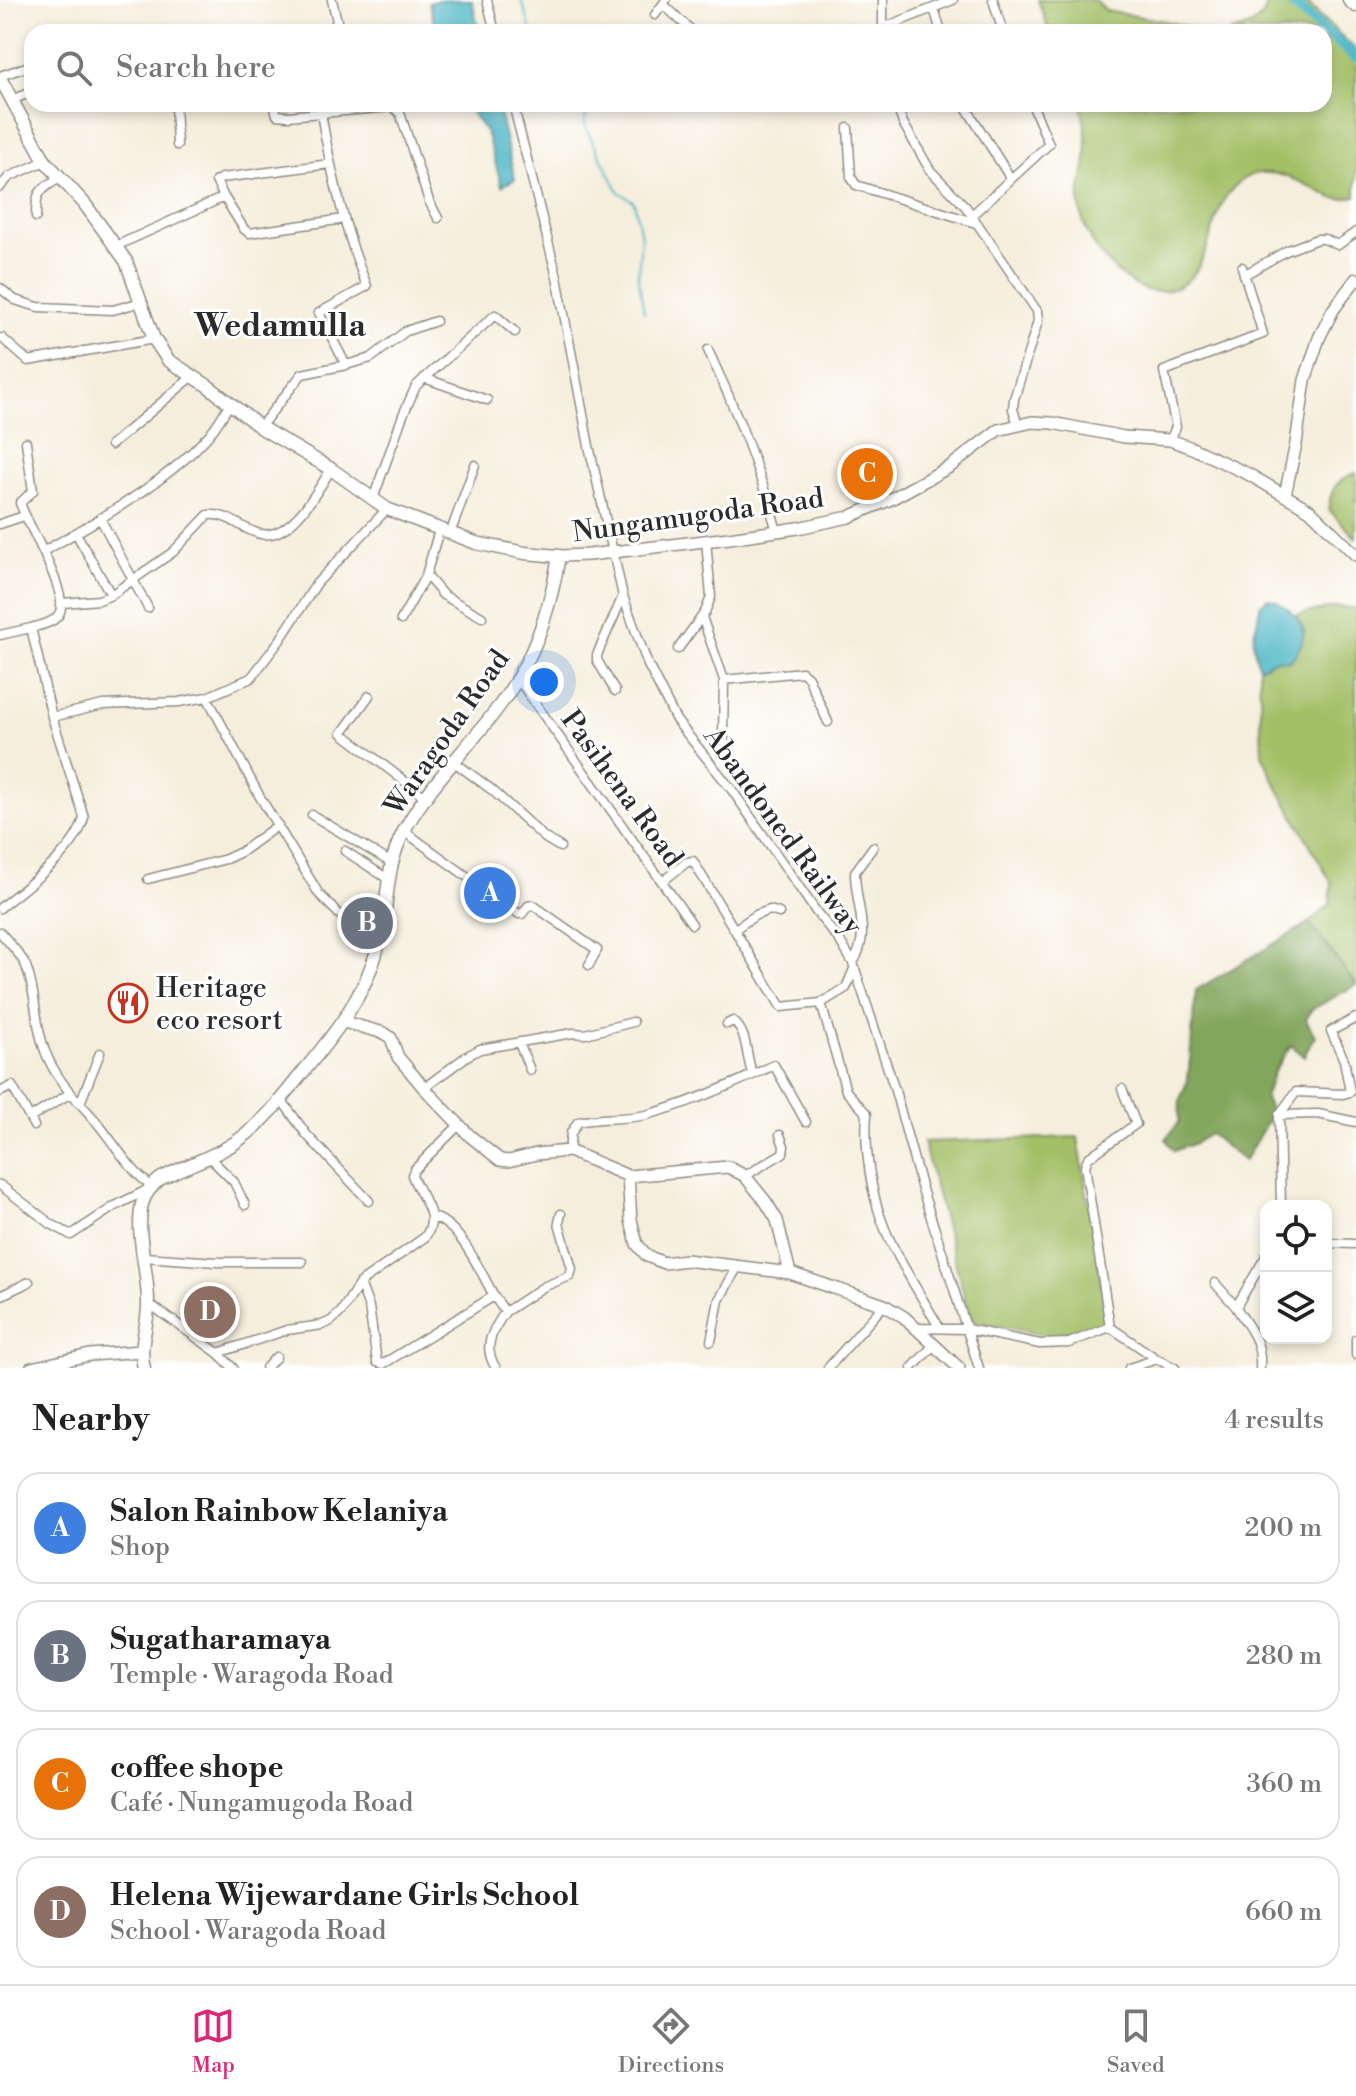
<!DOCTYPE html>
<html lang="en">
<head>
<meta charset="utf-8">
<style>
  body { margin:0; font-family:"Libre Bodoni",serif; background:#f6f6f6; color:#222 }
  .controls { position:absolute; right:24px; bottom:24px; display:grid; overflow:hidden; border-radius:16px; box-shadow:0 4px 12px #0003 }
  .controls button { width:72px; height:72px; display:grid; place-items:center; padding:0; border:0; border-bottom:2px solid #e0e0e0; background:#fff; color:#222; font:40px sans-serif }
  .you { position:absolute; left:544px; top:682px; width:28px; height:28px; margin:-20px; border:6px solid #fff; border-radius:50%; background:#1a73e8; box-shadow:0 0 0 12px #1a73e833 }
  .badge { display:grid; place-items:center; width:52px; height:52px; border-radius:50%; background:#db2777; color:#fff; font-size:26px; font-weight:700 }
  .pin { position:absolute; translate:-50% -50%; border:4px solid #fff; box-shadow:0 2px 8px #0006 }
  .list { margin:0; padding:0; list-style:none }
  h2 { display:flex; justify-content:space-between; align-items:center; height:104px; margin:0; padding:0 32px; font-size:34px }
  h2 small { font-size:26px; font-weight:400; color:#767676 }
  .list li { display:grid; grid-template-columns:52px 1fr auto; gap:24px; align-items:center; box-sizing:border-box; height:112px; margin:0 16px 16px; padding:0 16px; border:2px solid #e0e0e0; border-radius:24px }
  .list b { display:block; font-size:30px; white-space:nowrap }
  .list p { margin:0; font-size:26px; white-space:nowrap; color:#767676 }
  .list em { font-size:26px; font-style:normal; color:#767676 }
  .icon { flex:none; width:44px; height:44px; fill:none; stroke:currentColor; stroke-width:2; stroke-linecap:round; stroke-linejoin:round }
  .map { position:relative; flex:none; width:1356px; height:1368px; overflow:hidden }
  .search { position:absolute; background:#fff; box-shadow:0 4px 12px #0003; left:24px; right:24px; top:24px; height:88px; display:flex; align-items:center; gap:20px; box-sizing:border-box; padding:0 28px; border-radius:24px; color:#767676; font-size:30px }
  .sheet { height:616px; background:#fff }
  nav { display:flex; justify-content:space-around; align-items:center; box-sizing:border-box; height:112px; border-top:2px solid #e0e0e0; background:#fff; font-size:22px; color:#767676 }
  nav a { display:grid; justify-items:center; gap:4px }
  nav .on { color:#db2777 }
  .map>svg:first-child { display:block }
</style>
</head>
<body>
<div class="map">
<svg width="1356" height="1368" viewBox="0 0 1356 1368">
  <rect width="100%" height="100%" fill="#fff"/>
  <filter id="ink" filterUnits="userSpaceOnUse"><feTurbulence type="fractalNoise" baseFrequency=".0125" numOctaves="2"/><feDisplacementMap in="SourceGraphic" scale="16" xChannelSelector="R" yChannelSelector="G"/><feConvolveMatrix kernelMatrix="1 2 1 2 8 2 1 2 1" color-interpolation-filters="sRGB"/></filter>
  <filter id="wash" filterUnits="userSpaceOnUse"><feTurbulence type="fractalNoise" baseFrequency=".006" numOctaves="4" result="noise"/><feDisplacementMap in="SourceGraphic" scale="32" xChannelSelector="R" yChannelSelector="G"/><feGaussianBlur stdDeviation="1.8" result="paint"/><feColorMatrix in="noise" values="0 0 0 0 0 0 0 0 0 0 0 0 0 0 0 0 0 1.4 0 .05"/><feComposite in="paint" operator="in"/></filter>
  <g filter="url(#wash)">
    <rect width="100%" height="100%" fill="#f5eedc"/>
    <!-- green -->
    <path fill="#a3bf66" stroke="#677548" stroke-width="2" d="M1038 0H1095L1106 11 1166 21 1207 32H1049Z
      M1268 0H1304L1356 50V196L1342 199 1333 198C1309 187 1273 163 1247 177 1238 182 1231 189 1225 198 1209 226 1208 278 1173 289 1153 296 1139 289 1123 277 1104 262 1085 237 1081 212 1077 194 1085 176 1086 158 1088 140 1085 121 1080 104H1324V32H1229C1248 29 1265 22 1268 0Z
      M1356 473V538L1328 509C1331 490 1336 479 1356 473Z
      M1337 607 1356 608V985L1309 923 1330 904 1332 884 1273 779 1262 754 1259 668 1276 659 1290 661 1305 631 1296 615Z
      M1078 1137 1108 1325 1051 1336 971 1321 923 1142Z"/>
    <!-- forest -->
    <path fill="#82a65b" stroke="#566843" stroke-width="2" d="M1309 923 1356 985 1311 1010 1306 1020 1315 1036 1304 1056 1291 1045 1274 1071 1265 1098 1272 1114 1244 1161 1210 1134 1195 1143 1174 1151 1166 1139 1179 1122 1180 1099 1188 1080 1196 990Z"/>
    <!-- water -->
    <path fill="#45b3c2" stroke="#386f76" stroke-width="2" d="M439 0H472L479 32H436L429 3Z
      M465 104H497L515 179 502 186 486 132Z
      M1267 599C1276 599 1278 602 1285 607 1307 623 1309 641 1290 661L1276 659 1259 668C1256 657 1252 644 1254 633 1257 622 1260 616 1260 605Z"/>
    <g fill="none" stroke-linecap="round" stroke-linejoin="round">
      <!-- stream -->
      <path stroke="#45b3c2" stroke-width="2" d="M521 0 532 32
        M592 104 585 119V127L619 192 633 201 635 206 641 237 638 276 644 312"/>
      <!-- river -->
      <path stroke="#45b3c2" stroke-width="12" d="M1288 0 1356 57"/>
    </g>
  </g>
  <g filter="url(#ink)">
    <g fill="none" stroke-linecap="round" stroke-linejoin="round">
      <defs>
        <path id="street" d="M487 0 495 32
          M883 0V31
          M993 0 1003 32
          M663 4 693 32
          M934 8 941 32
          M655 15 666 0
          M883 28 953 0
          M324 32 334 27 337 21 332 0
          M0 76 32 65
          M11 100 32 92
          M175 104 177 145
          M513 104 557 277 589 446 623 596 648 665 676 720 732 790 817 913 840 941 853 963 894 1087 921 1186 979 1368
          M896 104 903 123 930 170 966 207 1037 311 1038 321 1014 399 1013 409 1018 425
          M964 104 1011 179
          M321 113 393 107 400 113 429 201 438 218
          M848 128 851 177 856 185 976 223
          M0 187 9 177 45 161
          M224 197 244 229 249 233 344 219
          M972 215 1049 144 1032 104
          M36 217C36 191 38 192 59 178
          M116 246 224 197 216 181 222 178 330 164
          M1244 275 1286 251 1317 239H1324L1338 245 1356 232
          M0 288 15 300 38 307 113 310 141 302
          M2 338 28 361 154 339
          M708 350C736 409 759 468 777 531
          M346 365 371 358 406 331 436 321
          M424 378 487 400
          M260 427 302 374 346 365 319 313 367 286C344 230 331 172 321 113L288 116 277 115 274 104
          M1170 440 1176 427 1164 371 1263 334 1242 267
          M111 445 193 376
          M373 499 403 415 416 386 495 315 515 332
          M100 518 148 608
          M0 524 24 516
          M76 533 111 595
          M450 534 475 465
          M44 551C94 523 168 481 206 438 216 428 223 414 231 402
          M426 575 443 595 482 617
          M63 603 99 600 111 595 173 552 208 515C230 513 241 530 261 534 291 540 318 490 331 469
          M702 617 724 680 802 672 808 677 828 722
          M401 620 426 575 439 530
          M0 635 31 628
          M678 649 705 612 711 597 706 540
          M518 679 692 924
          M724 680 723 735 728 755
          M615 691 597 660V655L623 596
          M369 696 342 733 425 797
          M207 697 260 797 319 894 342 917 380 941
          M52 717 103 705 179 702 207 697 251 678 280 640 317 583 387 509
          M453 761 492 790 545 838 560 847
          M312 815 390 862
          M404 831 519 914H522L528 906 533 905 597 950 589 965
          M345 851 388 879
          M148 879 226 859 241 852 278 825
          M663 881 687 862 693 861 781 1007 821 1003 846 988 854 969
          M0 908C27 885 77 852 84 817L52 717 31 628C41 625 54 623 59 614 71 595 27 524 20 503L33 491 26 442
          M735 929 756 915 770 910 779 913
          M0 932C8 942 21 954 26 966 37 994 34 1023 45 1051 59 1086 77 1098 99 1125 116 1146 129 1169 151 1186
          M853 963C872 932 855 906 855 872L873 847
          M821 1003 846 1091 867 1114C864 1150 871 1195 885 1229 898 1261 922 1297 939 1327
          M727 1024 733 1021C749 1034 745 1057 753 1075
          M519 1043 530 1070
          M424 1088 467 1056 480 1049 573 1033 585 1034 633 1022
          M0 1092 12 1086 34 1126
          M281 1099 306 1134 369 1201
          M80 1103 100 1053
          M1279 1115 1318 1114 1356 1122
          M30 1118 69 1094
          M569 1151 571 1133 578 1122C600 1117 623 1120 646 1115 689 1104 734 1084 774 1065L806 1122
          M209 1157 234 1182 245 1205
          M745 1176 783 1153 784 1146 780 1135
          M0 1185 51 1224 71 1235 115 1206 147 1190
          M1281 1206 1279 1115 1296 1092 1343 1094 1350 1092 1344 1060 1331 1031 1356 1018
          M1326 1243 1354 1244
          M144 1257 217 1262H302
          M360 1283 369 1307 377 1362 383 1364 494 1296C481 1273 460 1223 432 1217
          M1215 1283 1236 1307
          M0 1296 29 1282
          M494 1296 505 1312C492 1331 482 1347 496 1368
          M148 1303 218 1353 233 1368
          M505 1312 543 1287 570 1276 572 1269 559 1223 561 1214
          M1110 1327 1085 1166 1088 1158 1136 1124 1122 1089
          M916 1328 967 1329 1040 1344 1069 1343 1110 1327 1157 1359 1175 1368
          M1356 1339V1355
          M711 1341 719 1300 738 1266
          M218 1353 287 1330 322 1325 331 1321 341 1312 360 1283 425 1237C442 1214 419 1197 412 1175L414 1170 459 1125
          M266 1368 276 1357
          M828 1368 884 1305
          M912 1368 935 1344
          M1129 1368 1157 1359
          M1260 1368C1262 1340 1250 1330 1236 1307L1266 1256"/>
        <path id="secondary" d="M1285 495 1296 444 1305 380 1319 338 1333 310 1356 279
          M559 556 589 555 729 538 798 528 849 517 891 499 951 466 998 430 1032 422 1052 423 1124 437 1170 440 1192 448 1248 474 1310 510 1356 555
          M344 1022 384 1033 391 1038 398 1057 424 1088 470 1136 500 1160 509 1161 536 1154 569 1151 628 1176 728 1167 745 1176 766 1202 777 1220 790 1273
          M628 1176 631 1220 637 1244 647 1256 664 1263 686 1260 790 1273 884 1305 904 1317 959 1368
          M31 1368 90 1355 141 1351"/>
        <path id="primary" d="M0 78 45 161 84 203 126 261 154 339 168 360 208 386 260 427 331 469 387 509 476 543 525 553 559 556C552 598 541 639 519 676 487 732 434 774 404 831 384 869 389 905 379 943 366 996 333 1036 299 1077 280 1101 262 1124 236 1142 213 1158 185 1165 160 1179 151 1186 145 1193 142 1204 135 1234 149 1274 148 1305 148 1327 138 1346 144 1368"/>
        <path id="highway" d="M1350 0 1356 5"/>
      </defs>
      <!-- street casing -->
      <use href="#street" stroke="#908c84" stroke-width="11"/>
      <!-- secondary casing -->
      <use href="#secondary" stroke="#908c84" stroke-width="14"/>
      <!-- primary casing -->
      <use href="#primary" stroke="#908c84" stroke-width="15"/>
      <!-- highway casing -->
      <use href="#highway" stroke="#908c84" stroke-width="17"/>
      <!-- street -->
      <use href="#street" stroke="#fff" stroke-width="8"/>
      <!-- secondary -->
      <use href="#secondary" stroke="#fff" stroke-width="11"/>
      <!-- primary -->
      <use href="#primary" stroke="#fff" stroke-width="12"/>
      <!-- highway -->
      <use href="#highway" stroke="#fff" stroke-width="14"/>
    </g>
  </g>
  <!-- icons -->
  <defs>
    <symbol id="restaurant-ring" viewBox="-11 -11 22 22"><circle r="9.5" fill="#fff" stroke="#c8321e" stroke-width="1.5"/><path d="M-5-6h1v4h1v-4h1v4h1v-4h1v5L-1.5 .5V6h-2V.5L-5-1ZM5-6V6H3V1.5H1.5Q1.5-4 5-6Z" fill="#c8321e"/></symbol>
  </defs>
  <g fill-rule="evenodd">
    <use href="#restaurant-ring" x="106" y="981" width="44" height="44"/>
  </g>
  <g text-anchor="middle" stroke-width="6" stroke-linejoin="round" paint-order="stroke">
    <!-- street labels -->
    <g font-size="28" fill="#2b2b2b" stroke="#fff">
      <text transform="translate(698 514) rotate(-8)" y="10">Nungamugoda Road</text>
      <text transform="translate(446 732) rotate(-55)" y="10">Waragoda Road</text>
      <text transform="translate(623 788) rotate(54)" y="10">Pasihena Road</text>
      <text transform="translate(784 830) rotate(54)" y="10">Abandoned Railway</text>
    </g>
    <!-- poi labels -->
    <g font-size="28" fill="#2b2b2b" stroke="#fff" text-anchor="start">
      <text x="156" y="997">Heritage<tspan x="156" dy="32">eco resort</tspan></text>
    </g>
    <!-- quarter labels -->
    <g font-size="32" font-weight="bold" fill="#2b2b2b" stroke="#fff">
      <text x="280" y="336">Wedamulla</text>
    </g>
  </g>
</svg>
<div class="controls">
<button><svg class="icon" aria-label="locate" viewBox="0 0 24 24"><circle cx="12" cy="12" r="6"/><path d="M12 2v4M12 18v4M2 12h4M18 12h4"/></svg></button>
<button><svg class="icon" aria-label="layers" viewBox="0 0 24 24"><path d="M12 4l9 5-9 5-9-5zM3 14l9 5 9-5"/></svg></button>
</div>
<div class="you"></div>
<div class="pin badge" style="left:490px;top:893px;background:#3f7fe0">A</div>
<div class="pin badge" style="left:367px;top:923px;background:#6b7280">B</div>
<div class="pin badge" style="left:867px;top:474px;background:#e8710a">C</div>
<div class="pin badge" style="left:210px;top:1312px;background:#8d6e63">D</div>
<div class="search"><svg class="icon" aria-label="search" viewBox="0 0 24 24"><circle cx="10" cy="10" r="6"/><path d="M15 15l6 6"/></svg>Search here</div>
</div>
<section class="sheet">
<h2>Nearby<small>4 results</small></h2>
<ul class="list">
<li><span class="badge" style="background:#3f7fe0">A</span><div><b>Salon Rainbow Kelaniya</b><p>Shop</p></div><em>200 m</em></li>
<li><span class="badge" style="background:#6b7280">B</span><div><b>Sugatharamaya</b><p>Temple · Waragoda Road</p></div><em>280 m</em></li>
<li><span class="badge" style="background:#e8710a">C</span><div><b>coffee shope</b><p>Café · Nungamugoda Road</p></div><em>360 m</em></li>
<li><span class="badge" style="background:#8d6e63">D</span><div><b>Helena Wijewardane Girls School</b><p>School · Waragoda Road</p></div><em>660 m</em></li>
</ul>
</section>
<nav>
<a class="on"><svg class="icon" aria-label="map" viewBox="0 0 24 24"><path d="M3 6l6-2 6 2 6-2v14l-6 2-6-2-6 2zM9 4v14M15 6v14"/></svg>Map</a>
<a><svg class="icon" aria-label="directions" viewBox="0 0 24 24"><path d="M12 3l9 9-9 9-9-9zM9 14v-3h6M13 9l2 2-2 2"/></svg>Directions</a>
<a><svg class="icon" aria-label="saved" viewBox="0 0 24 24"><path d="M7 4h10v16l-5-4-5 4z"/></svg>Saved</a>
</nav>
</body>
</html>
